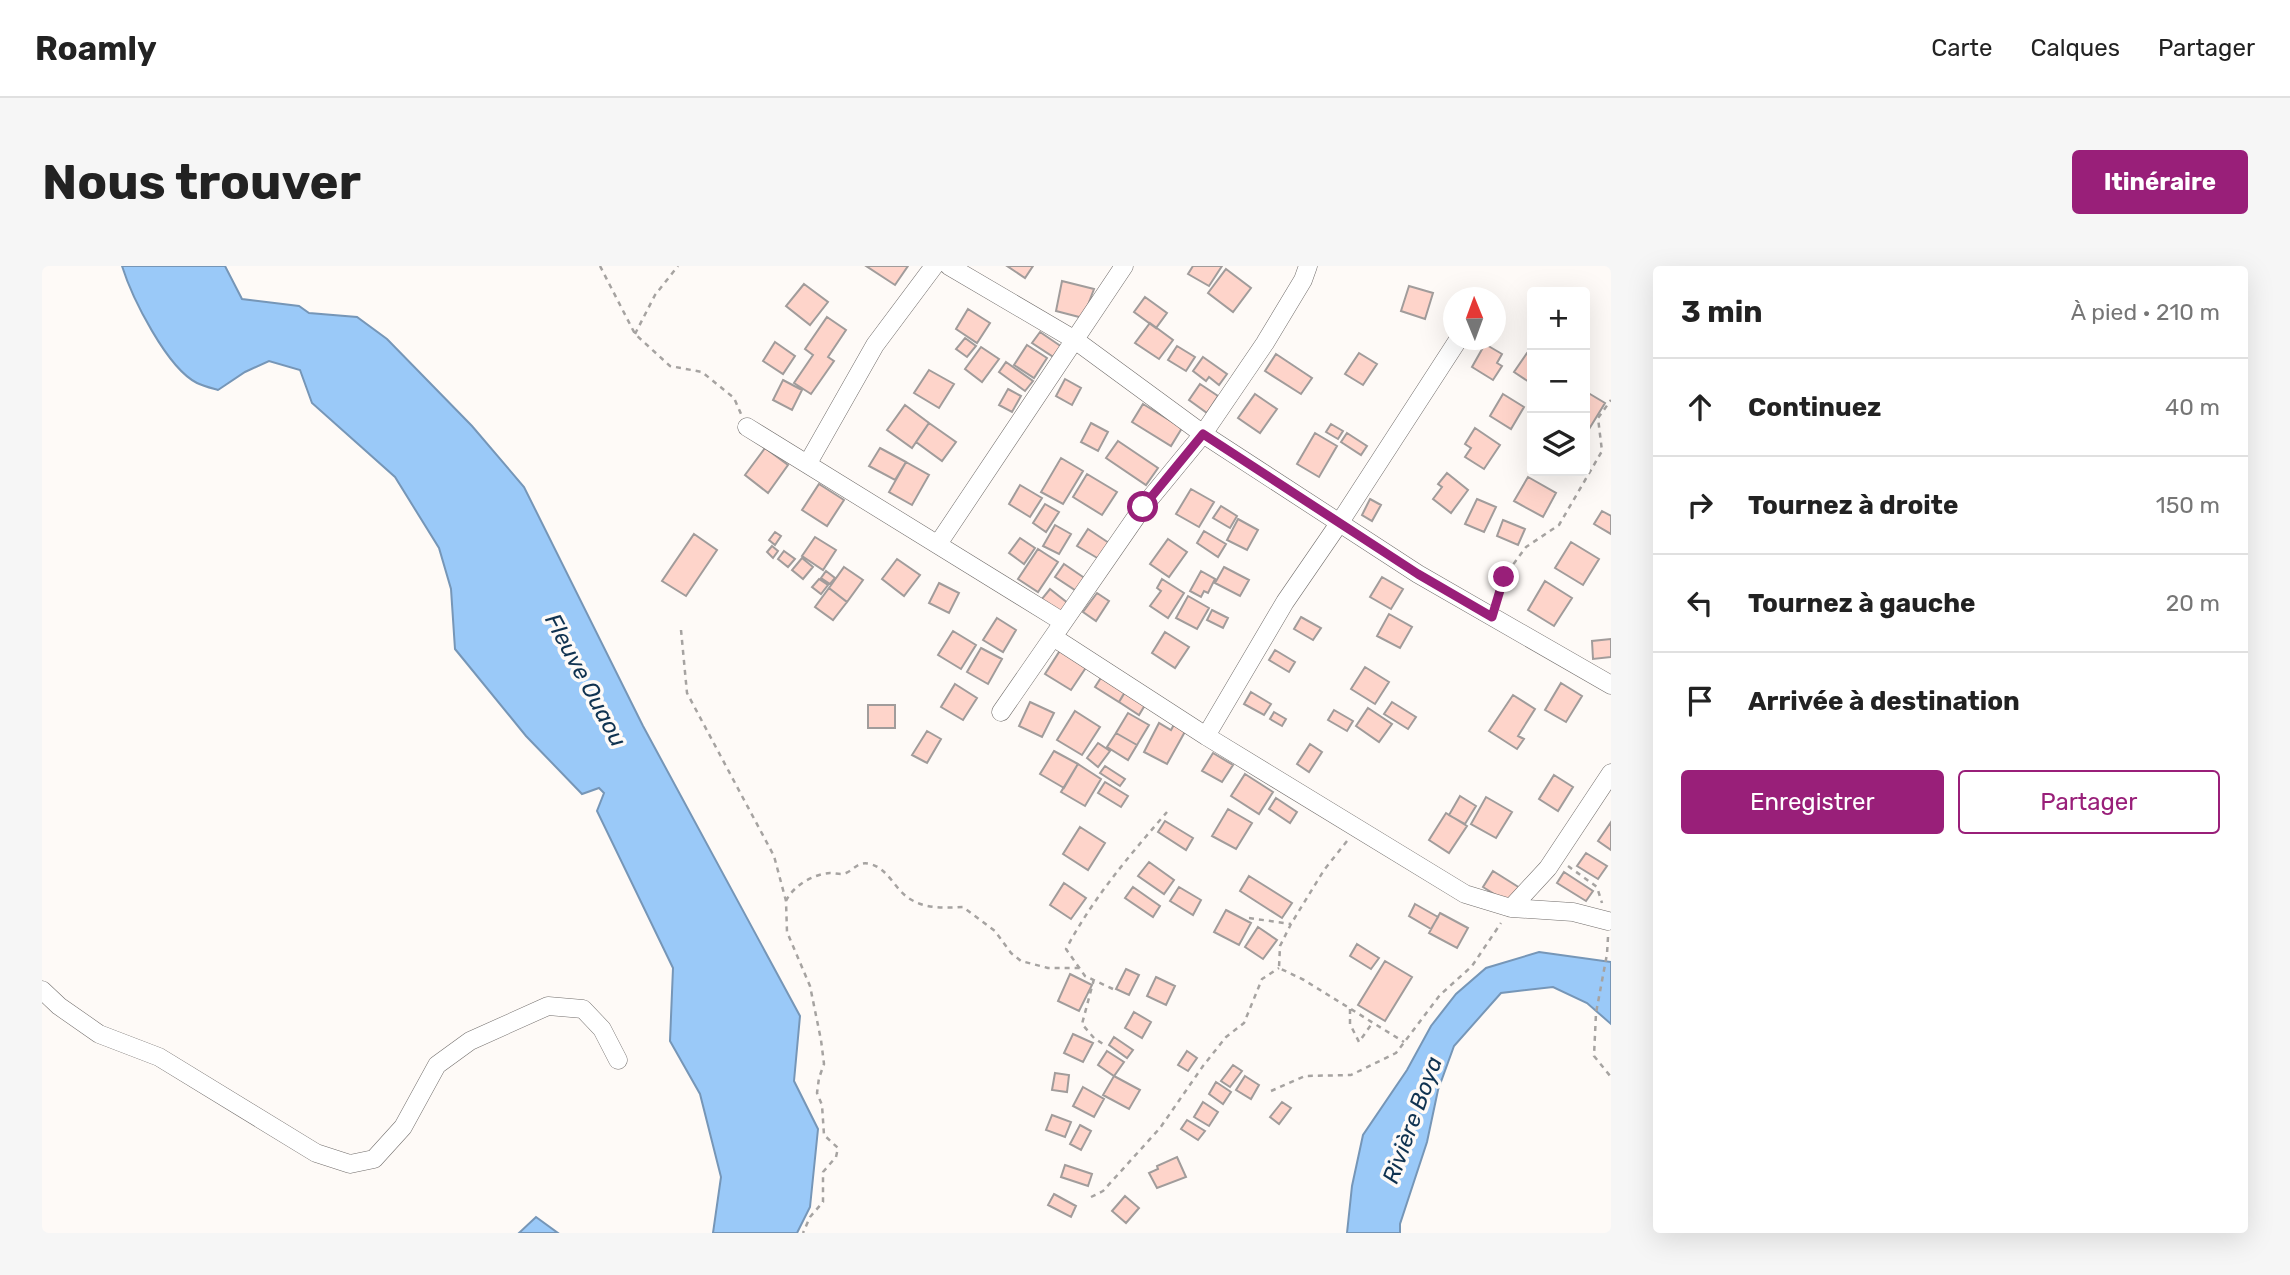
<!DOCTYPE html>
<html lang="fr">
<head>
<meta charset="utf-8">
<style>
  body { margin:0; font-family:Rubik,sans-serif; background:#f6f6f6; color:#222 }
  .controls { position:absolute; right:21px; top:21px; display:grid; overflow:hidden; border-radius:7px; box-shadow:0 7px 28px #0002 }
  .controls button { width:63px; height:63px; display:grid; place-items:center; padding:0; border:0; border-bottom:2px solid #e0e0e0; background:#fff; color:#222; font:35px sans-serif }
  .compass { position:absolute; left:1401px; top:21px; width:63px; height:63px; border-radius:50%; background:#fff; box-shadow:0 7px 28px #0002; rotate:359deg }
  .stop { position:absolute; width:21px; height:21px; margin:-16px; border:5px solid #991f79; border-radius:50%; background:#fff }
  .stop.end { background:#991f79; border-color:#fff; box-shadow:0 2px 7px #0008 }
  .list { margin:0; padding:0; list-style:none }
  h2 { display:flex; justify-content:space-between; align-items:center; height:91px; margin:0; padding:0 28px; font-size:30px }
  h2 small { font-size:23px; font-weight:400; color:#767676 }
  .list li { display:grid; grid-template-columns:46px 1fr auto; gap:21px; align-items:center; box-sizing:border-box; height:98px; padding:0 28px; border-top:2px solid #e0e0e0 }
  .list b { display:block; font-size:26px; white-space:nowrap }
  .list em { font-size:23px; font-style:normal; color:#767676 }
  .actions { display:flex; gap:14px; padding:21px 28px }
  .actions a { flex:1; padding:16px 0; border:2px solid #991f79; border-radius:7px; text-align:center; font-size:24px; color:#991f79 }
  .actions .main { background:#991f79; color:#fff }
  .icon { flex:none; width:38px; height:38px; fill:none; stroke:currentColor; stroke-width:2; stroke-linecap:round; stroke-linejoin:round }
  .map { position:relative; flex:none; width:1569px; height:967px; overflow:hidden; border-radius:7px }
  header { display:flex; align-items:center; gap:42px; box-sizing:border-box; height:98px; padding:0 35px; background:#fff; border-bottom:2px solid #e0e0e0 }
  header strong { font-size:33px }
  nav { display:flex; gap:38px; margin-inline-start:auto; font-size:24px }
  .intro { display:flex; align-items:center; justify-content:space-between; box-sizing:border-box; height:168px; padding:0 42px }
  h1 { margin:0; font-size:49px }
  .button { padding:18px 32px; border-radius:7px; background:#991f79; color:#fff; font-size:24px; font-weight:700 }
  main { display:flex; gap:42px; padding:0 42px }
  aside { flex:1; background:#fff; border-radius:7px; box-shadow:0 7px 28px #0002 }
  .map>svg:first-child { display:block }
</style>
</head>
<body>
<header>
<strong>Roamly</strong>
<nav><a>Carte</a><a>Calques</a><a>Partager</a></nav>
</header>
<div class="intro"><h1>Nous trouver</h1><a class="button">Itinéraire</a></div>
<main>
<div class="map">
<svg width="1569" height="967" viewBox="0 0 1569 967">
  <rect width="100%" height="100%" fill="#fefaf7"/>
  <!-- water -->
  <path fill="#9ac9f8" stroke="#7696b7" stroke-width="2" d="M80 0H183L200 33 257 40 267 47 315 51 345 73 430 160 482 221 601 460 758 750 752 815 776 863 768 941 755 967H671L679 911 658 828 628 775 631 702 555 545 562 527 557 522 540 528 484 470 413 383 409 323 397 282 353 211 270 137 258 104 227 95 203 106 176 124C169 122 161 120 155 117 125 102 90 32 80 0Z
    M1497 686 1569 696V758L1545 737 1511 721 1459 727 1412 780 1396 824 1385 876 1358 958V967H1305L1310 920 1321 869 1365 804 1389 760 1414 728 1444 702Z
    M494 951 516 967H477Z"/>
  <!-- building -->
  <path fill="#fed4ca" stroke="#a19c9b" stroke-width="2" d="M824 0H866L853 19Z
    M965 0H991L983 12Z
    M1151 0H1180L1167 20 1146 8Z
    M1184 3 1209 22 1191 46 1166 27Z
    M1020 15 1052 23 1041 52 1014 45Z
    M762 18 786 36 768 59 744 40Z
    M1367 20 1391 27 1383 53 1359 45Z
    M1103 31 1125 47 1114 62 1092 46Z
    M926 43 948 57 935 77 914 63Z
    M785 51 804 64 786 91 792 95 769 128 752 117 771 89 763 83Z
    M1108 57 1131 74 1117 93 1093 77Z
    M998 66 1020 81 1013 92 990 77Z
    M923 72 934 80 925 91 914 83Z
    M733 76 753 90 741 108 721 95Z
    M1443 78 1460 88 1455 97 1460 100 1451 114 1430 101Z
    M985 79 1005 92 992 112 972 99Z
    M1135 80 1153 91 1144 105 1126 94Z
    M939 81 957 93 940 116 923 103Z
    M1317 87 1335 98 1321 119 1303 108Z
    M1485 87 1490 90V118L1472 106Z
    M1234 88 1270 112 1259 128 1223 105Z
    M1161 91 1185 108 1177 119 1167 111 1164 115 1151 105Z
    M964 96 991 115 983 125 957 106Z
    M887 104 912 118 897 142 872 127Z
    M1023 113 1039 122 1030 139 1014 130Z
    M741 114 760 124 750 144 731 134Z
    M1158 118 1176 130 1165 147 1147 134Z
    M966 123 979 130 970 146 957 139Z
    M1543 125 1563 137 1544 168H1543Z
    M1213 128 1235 143 1218 167 1196 152Z
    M1461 128 1482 141 1469 163 1448 150Z
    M1101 138 1140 162 1129 180 1090 156Z
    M863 139 887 157 870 182 845 164Z
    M887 157 914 176 900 195 874 176Z
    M1049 157 1066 166 1056 185 1039 176Z
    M1289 158 1301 165 1296 173 1284 166Z
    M1433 162 1458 179 1442 203 1423 191 1429 182 1423 178Z
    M1273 167 1295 180 1277 211 1255 198Z
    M1305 167 1325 180 1319 189 1299 176Z
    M1076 175 1116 202 1104 219 1064 192Z
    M723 182 746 199 726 227 703 209Z
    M838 182 864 196 853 214 827 200Z
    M1019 192 1041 205 1021 238 999 226Z
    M864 196 887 209 870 239 847 226Z
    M1405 207 1426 224 1409 247 1391 233 1400 221 1396 218Z
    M1045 208 1075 226 1060 249 1031 231Z
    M1486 211 1514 227 1501 251 1472 235Z
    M777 218 802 234 785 260 760 244Z
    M978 219 1000 232 988 251 967 238Z
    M1149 223 1172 236 1157 261 1134 248Z
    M1328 233 1339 239 1330 255 1320 249Z
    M1435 233 1454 241 1442 266 1423 258Z
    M1003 238 1017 246 1004 266 991 257Z
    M1179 240 1195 250 1188 262 1171 252Z
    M1560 245 1569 250V268L1552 258Z
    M1196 253 1216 264 1205 284 1185 274Z
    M1461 254 1483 263 1476 279 1455 270Z
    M1013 259 1029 268 1017 288 1001 280Z
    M1046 263 1067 277 1057 293 1035 280Z
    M1162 265 1184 278 1176 291 1155 277Z
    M733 266 739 270 733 279 727 274Z
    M652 268 675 284 644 330 620 315Z
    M773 271 794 284 781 304 760 290Z
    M978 272 993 282 982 298 967 287Z
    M1126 273 1145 286 1127 311 1108 298Z
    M1529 276 1557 293 1541 319 1513 302Z
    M730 280 736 285 731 292 725 286Z
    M996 283 1016 296 996 326 976 313Z
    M742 285 753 293 746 301 736 293Z
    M760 292 771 301 761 313 750 304Z
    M855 293 878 309 862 330 840 313Z
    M1022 298 1044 313 1036 326 1013 311Z
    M802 301 821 314 805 336 787 322Z
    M1182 301 1207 314 1198 330 1173 317Z
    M784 305 793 312 788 318 779 312Z
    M1159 305 1173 313 1166 327 1162 325 1159 331 1148 325Z
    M1340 311 1361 323 1349 343 1328 331Z
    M777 313 786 319 779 328 770 321Z
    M1120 313 1142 327 1126 352 1108 340 1119 325 1115 322Z
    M1503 315 1530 332 1512 360 1486 344Z
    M897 317 917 327 907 347 887 337Z
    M787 322 805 336 791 354 773 341Z
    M1008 323 1027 338 1018 350 999 334Z
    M1055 327 1067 335 1054 355 1041 346Z
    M1146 330 1167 342 1155 363 1134 352Z
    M1170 344 1186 352 1181 362 1165 354Z
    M1347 348 1370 361 1358 382 1335 370Z
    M1259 351 1279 362 1271 374 1252 363Z
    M955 352 974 364 961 386 941 374Z
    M911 365 934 379 919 403 896 389Z
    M1123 366 1147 381 1133 402 1110 387Z
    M1569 373V391L1551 393 1550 375Z
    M939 382 960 393 946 418 925 406Z
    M1019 383 1045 400 1029 424 1003 408Z
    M1233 384 1253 396 1247 406 1227 394Z
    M1323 401 1347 416 1333 438 1309 423Z
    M1062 407 1086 421 1077 436 1053 421Z
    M1519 417 1540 430 1524 456 1503 444Z
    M913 418 935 432 921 454 899 441Z
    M1086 421 1106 434 1097 449 1077 436Z
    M1209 426 1229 438 1222 449 1202 438Z
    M1471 429 1493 443 1476 470 1482 473 1475 483 1447 465Z
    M988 436 1012 447 1000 471 977 460Z
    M1350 436 1374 451 1366 463 1342 448Z
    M826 439H853V462H826Z
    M1326 442 1350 458 1337 476 1314 460Z
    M1292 444 1311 455 1305 465 1286 454Z
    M1033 445 1058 461 1040 489 1015 474Z
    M1232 446 1244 453 1240 460 1228 453Z
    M1086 447 1107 459 1095 479 1074 467Z
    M1134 455 1145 462 1125 498 1102 486 1117 457 1129 464Z
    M885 465 899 473 885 497 870 489Z
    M1074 467 1095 479 1086 494 1065 481Z
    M1056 477 1068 485 1056 501 1045 492Z
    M1268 478 1280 486 1267 506 1255 498Z
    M1012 485 1036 498 1022 522 998 508Z
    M1171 487 1191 499 1180 516 1160 505Z
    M1036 498 1059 513 1043 540 1019 526Z
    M1063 500 1083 513 1078 520 1058 507Z
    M1203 508 1231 526 1217 548 1189 530Z
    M1512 509 1531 521 1516 545 1497 533Z
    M1063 516 1086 530 1079 541 1056 527Z
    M1418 530 1434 540 1423 558 1407 549Z
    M1444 531 1470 546 1454 572 1429 558Z
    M1234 532 1255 546 1248 557 1227 543Z
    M1186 543 1210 557 1194 583 1170 570Z
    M1404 547 1425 560 1407 587 1387 574Z
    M1123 555 1151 572 1144 584 1116 566Z
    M1569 556V584L1556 575Z
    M1038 561 1063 577 1046 604 1021 588Z
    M1544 587 1565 600 1556 613 1535 600Z
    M1107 596 1132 614 1122 628 1096 610Z
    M1451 605 1478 622 1468 638 1441 621Z
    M1522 606 1551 625 1544 635 1515 617Z
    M1207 610 1250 637 1240 652 1198 625Z
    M1022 617 1044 632 1029 653 1008 639Z
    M1091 621 1118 640 1111 651 1083 632Z
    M1137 621 1159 634 1151 649 1128 635Z
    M1373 638 1396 651 1389 663 1367 650Z
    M1184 644 1209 657 1197 679 1172 666Z
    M1398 647 1426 662 1415 682 1387 667Z
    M1216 661 1235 674 1221 693 1203 681Z
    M1315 678 1337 692 1329 703 1308 690Z
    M1343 695 1370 711 1343 755 1316 739Z
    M1084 703 1097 709 1087 729 1074 723Z
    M1028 708 1050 719 1037 745 1016 735Z
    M1114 711 1133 720 1124 739 1105 730Z
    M1092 746 1109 756 1100 772 1083 762Z
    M1031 768 1051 777 1041 796 1022 787Z
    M1072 771 1091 784 1085 792 1067 779Z
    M1065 785 1082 796 1072 810 1056 799Z
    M1145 785 1155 792 1146 805 1136 799Z
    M1191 799 1200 805 1188 821 1179 815Z
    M1013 807 1027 809 1025 826 1010 824Z
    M1072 810 1098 824 1087 843 1061 829Z
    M1203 810 1217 819 1209 833 1194 824Z
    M1174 816 1189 826 1181 838 1167 828Z
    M1041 821 1062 833 1052 851 1031 840Z
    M1161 836 1176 846 1167 860 1152 851Z
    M1240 836 1249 842 1237 858 1228 851Z
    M1010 849 1029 856 1023 871 1004 864Z
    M1145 854 1163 865 1156 874 1139 863Z
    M1038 859 1049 865 1039 884 1028 878Z
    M1135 891 1144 911 1115 922 1107 907 1116 903 1115 900Z
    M1023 899 1050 908 1046 920 1019 911Z
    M1012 928 1034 940 1029 951 1006 939Z
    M1083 930 1097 942 1084 957 1070 945Z"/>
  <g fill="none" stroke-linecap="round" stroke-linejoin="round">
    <defs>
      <path id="minor" d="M907 0 1033 74 1161 168 1376 308 1569 419
        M705 161 1021 356
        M766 197 833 79 892 0
        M896 278 1082 0
        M1011 371 1164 470 1423 628 1469 642 1531 646 1566 655
        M959 446 1101 241 1161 168 1223 77 1261 14 1266 0
        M1164 470 1243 336 1298 256 1416 74
        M1469 642 1506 602 1569 507
        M0 724 17 740 57 768 117 791 274 887 308 898 332 893 361 861 395 799 428 775 506 740 541 743 560 763 576 794"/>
    </defs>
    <!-- minor casing -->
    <use href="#minor" stroke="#716d6b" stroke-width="19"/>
    <!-- path -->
    <path stroke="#a6a3a1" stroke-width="2.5" stroke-dasharray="5 5" stroke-linecap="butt" d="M558 0 593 68 628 100 660 106 692 132 699 148
      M593 68 613 29 636 0
      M1455 334 1462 311 1484 281 1517 259 1560 185 1556 152 1569 134
      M639 364 645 427 732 590 744 635 745 666 768 720 779 774 782 798 777 812 775 827 780 839 782 869 796 882 794 891 781 906V936L768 951 761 967
      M1305 575 1282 604 1249 658 1238 680 1237 702 1262 714 1362 776
      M1526 600 1555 621 1560 637
      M744 635C751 620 771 608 788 607 793 607 799 609 804 607 813 603 816 595 828 598 846 602 853 624 868 633 884 643 903 642 921 641L953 665 969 687 979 695 1006 702H1038
      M1207 652 1249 658
      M1566 671 1565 688 1554 747 1552 790 1569 811
      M1052 713 1040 758 1052 772 1061 778
      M1071 723 1043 710 1024 683C1051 632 1087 590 1125 546
      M1308 743V758L1317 776 1331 756
      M1229 825 1263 810 1309 809 1354 787 1398 729 1430 700 1459 657
      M1049 931 1061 925 1118 862 1161 800 1184 771 1202 757 1220 713 1237 702"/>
    <!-- minor -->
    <use href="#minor" stroke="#fff" stroke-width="18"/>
  </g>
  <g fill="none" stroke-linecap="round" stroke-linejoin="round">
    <!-- route -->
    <path stroke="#991f79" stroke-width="9" d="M1101 241 1161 168 1376 308 1450 351 1462 311"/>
  </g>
  <g text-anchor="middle" stroke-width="7" stroke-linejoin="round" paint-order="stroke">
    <!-- water labels -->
    <g font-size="23" font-style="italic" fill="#0f3250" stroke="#fefaf7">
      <text transform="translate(544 414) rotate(62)" y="8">Fleuve Ouaou</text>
      <text transform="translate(1370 854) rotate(-70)" y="8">Rivière Boya</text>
    </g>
  </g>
</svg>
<div class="controls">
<button>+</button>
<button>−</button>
<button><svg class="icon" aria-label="layers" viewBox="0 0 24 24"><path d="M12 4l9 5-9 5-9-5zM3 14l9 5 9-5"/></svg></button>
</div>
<svg class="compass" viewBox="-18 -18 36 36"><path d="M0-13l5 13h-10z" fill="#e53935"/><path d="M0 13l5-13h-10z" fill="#767676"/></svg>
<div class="stop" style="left:1101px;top:241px"></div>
<div class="stop end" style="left:1462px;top:311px"></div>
</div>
<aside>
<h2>3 min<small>À pied · 210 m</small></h2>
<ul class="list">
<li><svg class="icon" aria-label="ahead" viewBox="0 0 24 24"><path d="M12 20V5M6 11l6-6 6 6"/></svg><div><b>Continuez</b></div><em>40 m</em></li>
<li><svg class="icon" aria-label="right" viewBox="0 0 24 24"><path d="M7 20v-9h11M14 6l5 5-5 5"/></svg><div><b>Tournez à droite</b></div><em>150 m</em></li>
<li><svg class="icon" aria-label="left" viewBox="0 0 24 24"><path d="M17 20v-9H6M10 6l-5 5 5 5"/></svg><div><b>Tournez à gauche</b></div><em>20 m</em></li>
<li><svg class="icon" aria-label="arrive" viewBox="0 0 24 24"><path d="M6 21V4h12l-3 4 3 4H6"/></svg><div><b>Arrivée à destination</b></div></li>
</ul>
<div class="actions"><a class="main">Enregistrer</a><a>Partager</a></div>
</aside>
</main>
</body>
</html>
